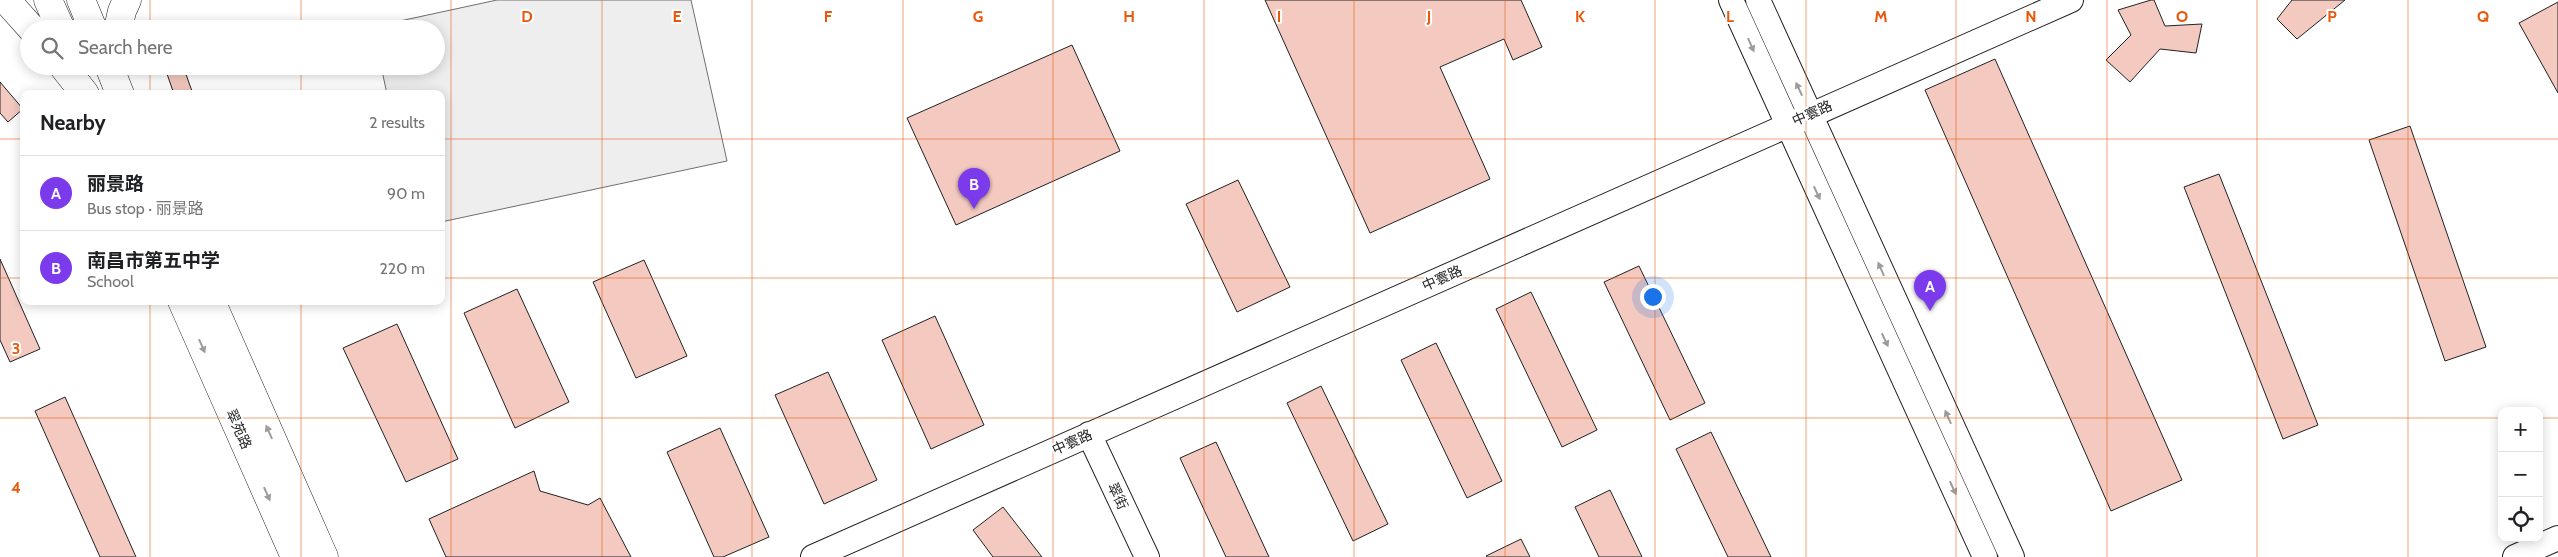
<!DOCTYPE html>
<html lang="en">
<head>
<meta charset="utf-8">
<style>
  body { margin:0; font-family:Cabin,"Noto Sans SC",sans-serif; background:#f6f6f6; color:#202124 }
  .controls { position:absolute; right:15px; bottom:15px; display:grid; overflow:hidden; border-radius:10px; box-shadow:0 2px 12px #0003 }
  .controls button { width:45px; height:45px; display:grid; place-items:center; padding:0; border:0; border-bottom:1px solid #e0e0e0; background:#fff; color:#202124; font:25px sans-serif }
  .you { position:absolute; left:1652px; top:296px; width:18px; height:18px; margin:-12px; border:4px solid #fff; border-radius:50%; background:#1a73e8; box-shadow:0 0 0 8px #1a73e833 }
  .badge { display:grid; place-items:center; width:32px; height:32px; border-radius:50%; background:#7c3aed; color:#fff; font-size:16px; font-weight:700 }
  .pin { position:absolute; translate:-50% -41px; filter:drop-shadow(0 1px 2px #0008) }
  .pin::after { content:''; position:absolute; top:26px; width:18px; height:15px; background:inherit; clip-path:polygon(0 0,100% 0,50% 100%) }
  .list { margin:0; padding:0; list-style:none }
  h2 { display:flex; justify-content:space-between; align-items:center; height:65px; margin:0; padding:0 20px; font-size:21px }
  h2 small { font-size:16px; font-weight:400; color:#757577 }
  .list li { display:grid; grid-template-columns:32px 1fr auto; gap:15px; align-items:center; box-sizing:border-box; height:75px; padding:0 20px; border-top:1px solid #e0e0e0 }
  .list b { display:block; font-size:19px; white-space:nowrap }
  .list p { margin:0; font-size:16px; white-space:nowrap; color:#757577 }
  .list em { font-size:16px; font-style:normal; color:#757577 }
  .icon { flex:none; width:28px; height:28px; fill:none; stroke:currentColor; stroke-width:2; stroke-linecap:round; stroke-linejoin:round }
  .map { position:relative; flex:none; width:2558px; height:557px; overflow:hidden }
  .search { position:absolute; background:#fff; box-shadow:0 2px 12px #0003; left:20px; top:20px; width:425px; height:55px; display:flex; align-items:center; gap:12px; box-sizing:border-box; padding:0 18px; border-radius:28px; color:#757577; font-size:19px }
  .panel { position:absolute; background:#fff; box-shadow:0 2px 12px #0003; left:20px; top:90px; width:425px; height:215px; border-radius:10px }
  .map>svg:first-child { display:block }
</style>
</head>
<body>
<div class="map">
<svg width="2558" height="557" viewBox="0 0 2558 557">
  <rect width="100%" height="100%" fill="#fff"/>
  <!-- green -->
  <path fill="#eee" stroke="#6f6f6f" d="M497 0H691L727 161 441 222V94H387L381 66H436V29L372 27Z"/>
  <!-- building -->
  <path fill="#f3c9c0" stroke="#222" d="M1265 0H1521L1542 47 1513 60 1504 39 1440 67 1490 179 1370 233Z
    M2151 0H2154L2165 26 2202 24 2196 53 2160 49 2130 82 2106 60 2131 35 2118 10Z
    M2292 0H2345L2297 39 2277 19Z
    M2558 2V93L2519 23Z
    M1072 45 1120 151 956 225 907 118Z
    M1995 59 2182 480 2111 511 1925 90Z
    M179 66H183L193 94H174L166 71Z
    M0 82 23 109 8 122 0 113Z
    M2410 126 2486 347 2445 361 2369 140Z
    M2219 174 2318 425 2283 439 2184 187Z
    M1238 180 1290 287 1237 312 1186 204Z
    M0 259 40 349 10 362 0 340Z
    M644 260 687 356 636 378 593 282Z
    M1639 266 1705 403 1670 420 1604 282Z
    M517 289 569 402 515 428 464 313Z
    M1531 292 1597 430 1562 447 1496 309Z
    M935 316 984 425 931 449 882 340Z
    M397 324 458 459 406 482 343 348Z
    M1436 343 1502 481 1467 498 1401 360Z
    M828 372 877 480 824 504 775 395Z
    M1321 386 1388 524 1353 541 1287 403Z
    M65 397 136 557H100L35 411Z
    M720 428 769 537 723 557H714L667 452Z
    M1711 432 1771 557H1728L1676 449Z
    M1216 442 1269 557H1226L1180 458Z
    M534 471 540 491 588 505 600 498 631 557H446L429 519Z
    M1610 490 1642 557H1599L1575 507Z
    M1003 507 1042 557H993L973 530Z
    M1521 539 1530 557H1487L1486 556Z"/>
  <g fill="none" stroke-linecap="round" stroke-linejoin="round">
    <defs>
      <path id="minor" d="M1731 0 1985 557
        M1758 0 2012 557
        M1089 434 1147 557
        M813 557 2071 0
        M2515 557 2558 538"/>
      <path id="major" d="M6 0 32 29
        M48 0 61 29
        M81 0 93 29
        M118 29 122 11 127 0
        M63 66 85 94
        M109 66 120 94
        M182 301 295 557
        M211 301 324 557"/>
    </defs>
    <!-- minor casing -->
    <use href="#minor" stroke="#222" stroke-width="26"/>
    <!-- major casing -->
    <use href="#major" stroke="#222" stroke-width="29"/>
    <!-- minor -->
    <use href="#minor" stroke="#fff" stroke-width="24"/>
    <!-- major -->
    <use href="#major" stroke="#fff" stroke-width="28"/>
  </g>
  <!-- one-way arrows -->
  <defs><path id="oneway-solid" d="M-6-.8H1V-3.2L6.5 0L1 3.2V.8H-6Z" transform="scale(1.25)"/></defs>
  <g fill="#9c9c9c">
    <use href="#oneway-solid" transform="translate(1751 45) rotate(66)"/>
    <use href="#oneway-solid" transform="translate(1799 89) rotate(-115)"/>
    <use href="#oneway-solid" transform="translate(1817 193) rotate(65)"/>
    <use href="#oneway-solid" transform="translate(1881 269) rotate(-114)"/>
    <use href="#oneway-solid" transform="translate(1885 340) rotate(65)"/>
    <use href="#oneway-solid" transform="translate(202 346) rotate(66)"/>
    <use href="#oneway-solid" transform="translate(1948 417) rotate(-114)"/>
    <use href="#oneway-solid" transform="translate(269 432) rotate(-114)"/>
    <use href="#oneway-solid" transform="translate(1953 488) rotate(65)"/>
    <use href="#oneway-solid" transform="translate(267 494) rotate(66)"/>
  </g>
  <!-- grid -->
  <path fill="none" stroke="#e8590c" stroke-width="1" stroke-opacity="0.55" d="M150 0V29M301 0V29M451 0V557M602 0V557M752 0V557M903 0V557M1053 0V557M1204 0V557M1354 0V557M1505 0V557M1655 0V557M1806 0V557M1956 0V557M2107 0V557M2257 0V557M2408 0V557M150 66V94M301 66V94M0 139H24M441 139H2558M0 278H24M441 278H2558M150 301V557M301 301V557M0 418H2502M2539 418H2558"/>
  <g text-anchor="middle" stroke-width="4" stroke-linejoin="round" paint-order="stroke">
    <!-- street labels -->
    <g font-size="14" fill="#222" stroke="#fff">
      <text transform="translate(1812 113) rotate(-24)" y="5">中寰路</text>
      <text transform="translate(1442 278) rotate(-24)" y="5">中寰路</text>
      <text transform="translate(239 429) rotate(66)" y="5">翠苑路</text>
      <text transform="translate(1072 442) rotate(-24)" y="5">中寰路</text>
      <text transform="translate(1118 496) rotate(65)" y="5">翠街</text>
    </g>
  </g>
  <g font-size="16" text-anchor="middle" font-weight="bold" fill="#e8590c" stroke="#fff" stroke-width="4" stroke-linejoin="round" paint-order="stroke">
    <text x="527" y="22">D</text>
    <text x="677" y="22">E</text>
    <text x="828" y="22">F</text>
    <text x="978" y="22">G</text>
    <text x="1129" y="22">H</text>
    <text x="1279" y="22">I</text>
    <text x="1429" y="22">J</text>
    <text x="1580" y="22">K</text>
    <text x="1730" y="22">L</text>
    <text x="1881" y="22">M</text>
    <text x="2031" y="22">N</text>
    <text x="2182" y="22">O</text>
    <text x="2332" y="22">P</text>
    <text x="2483" y="22">Q</text>
    <text x="16" y="354">3</text>
    <text x="16" y="493">4</text>
  </g>
</svg>
<div class="controls">
<button>+</button>
<button>−</button>
<button><svg class="icon" aria-label="locate" viewBox="0 0 24 24"><circle cx="12" cy="12" r="6"/><path d="M12 2v4M12 18v4M2 12h4M18 12h4"/></svg></button>
</div>
<div class="you"></div>
<div class="pin badge" style="left:1930px;top:311px">A</div>
<div class="pin badge" style="left:974px;top:209px">B</div>
<div class="search"><svg class="icon" aria-label="search" viewBox="0 0 24 24"><circle cx="10" cy="10" r="6"/><path d="M15 15l6 6"/></svg>Search here</div>
<section class="panel">
<h2>Nearby<small>2 results</small></h2>
<ul class="list">
<li><span class="badge">A</span><div><b>丽景路</b><p>Bus stop · 丽景路</p></div><em>90 m</em></li>
<li><span class="badge">B</span><div><b>南昌市第五中学</b><p>School</p></div><em>220 m</em></li>
</ul>
</section>
</div>
</body>
</html>
